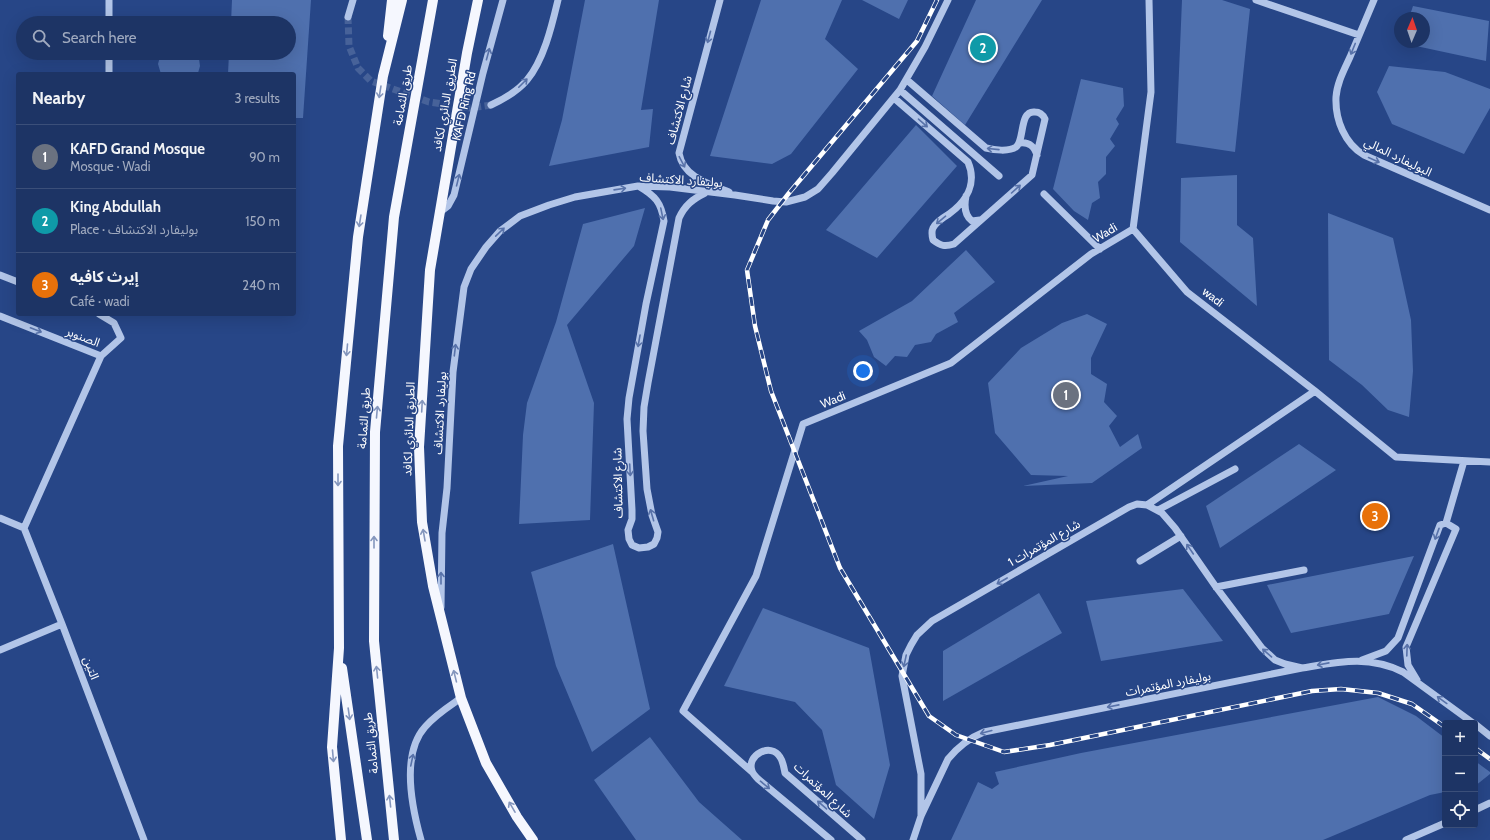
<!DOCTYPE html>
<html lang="en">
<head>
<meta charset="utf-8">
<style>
  body { margin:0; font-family:Cabin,"Noto Sans Arabic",sans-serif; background:#253c6b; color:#f1f3f6 }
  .controls { position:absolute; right:12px; bottom:12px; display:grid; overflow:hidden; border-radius:4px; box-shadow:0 4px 16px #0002 }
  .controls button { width:36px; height:36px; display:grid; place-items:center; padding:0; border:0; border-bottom:1px solid #3b4f79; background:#1d3465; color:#f1f3f6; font:20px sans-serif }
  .compass { position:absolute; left:1394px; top:12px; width:36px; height:36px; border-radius:50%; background:#1d3465; box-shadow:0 4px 16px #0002; rotate:2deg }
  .you { position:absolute; left:863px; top:371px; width:14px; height:14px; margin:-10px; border:3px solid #fff; border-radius:50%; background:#1a73e8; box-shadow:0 0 0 6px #1a73e833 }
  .badge { display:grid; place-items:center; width:26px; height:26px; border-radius:50%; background:#8bbbb9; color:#fff; font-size:13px; font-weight:700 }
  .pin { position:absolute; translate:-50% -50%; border:2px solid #fff; box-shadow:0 1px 4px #0006 }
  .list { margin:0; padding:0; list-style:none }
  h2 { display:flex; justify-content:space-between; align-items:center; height:52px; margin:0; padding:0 16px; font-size:17px }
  h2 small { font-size:13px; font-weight:400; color:#a0aabf }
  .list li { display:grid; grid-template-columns:26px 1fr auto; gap:12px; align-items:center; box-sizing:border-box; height:64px; padding:0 16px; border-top:1px solid #3b4f79 }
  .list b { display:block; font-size:15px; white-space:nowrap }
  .list p { margin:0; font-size:13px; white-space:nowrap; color:#a0aabf }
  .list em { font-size:13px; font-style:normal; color:#a0aabf }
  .icon { flex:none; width:22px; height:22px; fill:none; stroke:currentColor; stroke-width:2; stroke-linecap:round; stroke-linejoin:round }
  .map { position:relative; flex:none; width:1490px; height:840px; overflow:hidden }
  .search { position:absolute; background:#1d3465; box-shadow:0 4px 16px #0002; left:16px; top:16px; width:280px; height:44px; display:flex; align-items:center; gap:10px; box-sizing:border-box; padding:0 14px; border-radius:22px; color:#a0aabf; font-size:15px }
  .panel { position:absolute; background:#1d3465; box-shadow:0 4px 16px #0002; left:16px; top:72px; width:280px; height:244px; border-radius:4px }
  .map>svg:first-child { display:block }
</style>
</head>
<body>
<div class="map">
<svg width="1490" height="840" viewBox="0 0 1490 840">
  <rect width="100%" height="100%" fill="#274687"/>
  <!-- building -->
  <path fill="#4f70ae" d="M232 0H311L303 118H294V74H228L229 53H289V23H231Z
    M585 0H659L641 110 653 109 649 147 549 166 562 120Z
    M761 0H842L825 39 858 69 791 154 772 164 710 156Z
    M862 0H908L899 19Z
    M976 0H1042L965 125 932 96Z
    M1182 0H1222L1250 9 1235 152 1176 143Z
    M1413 6 1489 21 1486 61 1402 43 1424 42V18H1409Z
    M161 53H197L199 59 200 66 198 73 161 74 158 64Z
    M1389 66 1445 72 1490 89V108L1464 154 1392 124 1377 92Z
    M1081 79 1123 88 1124 106 1116 119 1119 124 1110 139 1115 146 1106 157V174L1098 182 1100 198 1092 203 1088 220 1074 211 1053 189Z
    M916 125 957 166 877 258 826 230Z
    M1237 175V225L1253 238 1257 306 1180 242 1181 178Z
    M645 208 634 246 567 325 594 403 590 520 519 524 523 435 527 403 556 322 583 224Z
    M1328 213 1393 238 1411 320 1413 371 1409 417 1388 410 1362 385 1329 360Z
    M966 250 995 282 954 313 958 322 936 334 931 342 915 345 907 357 895 356 886 366 874 357 867 340 859 331 912 301Z
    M1087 314 1107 324 1091 358V374L1107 384 1104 402 1117 416 1109 426 1120 447 1138 434 1142 448 1092 483 1023 486 1068 476 1031 475 995 433 988 383 1021 348 1062 323Z
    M1299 444 1336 470 1220 548 1206 506Z
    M613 544 650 709 592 752 556 666 531 572Z
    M1414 556 1389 614 1291 633 1267 585Z
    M1183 589 1223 641 1101 661 1086 601Z
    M1039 593 1062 633 943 701V651Z
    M763 608 869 648 890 765 874 819 836 785 822 730 795 702 724 686Z
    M1378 697 1416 716 1445 738V792L1430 795 1323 840H951L978 782 992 789 999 784 995 772 1081 753Z
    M650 737 699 802 742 840H636L594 780Z
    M1475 761 1490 772V774L1475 786Z"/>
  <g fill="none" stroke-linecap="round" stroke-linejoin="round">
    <!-- minor-tunnel -->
    <path stroke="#476299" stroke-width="7" stroke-dasharray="7 3.5" stroke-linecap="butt" d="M348 17 349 46 358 68 371 81 429 102 470 108 491 105"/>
    <!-- minor -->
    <path stroke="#b2c5e8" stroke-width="7" d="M720 0 679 153C683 177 709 184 729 192
      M1149 0 1151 92 1133 229 1187 292 1315 391 1396 457 1490 462
      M1256 0 1359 35
      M1374 0C1366 19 1358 38 1350 57 1344 70 1337 83 1336 97 1335 120 1345 144 1364 155L1490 210
      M348 17 353 0
      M109 23V0
      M109 74V53
      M900 90 999 176
      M894 98 968 162C977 183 967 201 949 214 944 217 936 222 933 228 931 232 932 236 933 240 941 246 945 247 954 244L1032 175 1045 119C1043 115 1040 112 1035 112 1019 110 1025 140 1016 147 1009 152 994 150 986 148L907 80
      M491 105C504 99 517 92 527 80 544 60 552 25 558 0
      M1020 143C1029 142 1034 146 1037 155
      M640 187C655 196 661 202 664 221L646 304 629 398 627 419 632 510V519L628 530 629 539 632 545 639 548 648 547 654 544 657 538 658 532 652 515 647 489 643 431 644 407 648 383 679 218C685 205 693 199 705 193
      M1044 194 1100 249
      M966 196C964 206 964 215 972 221L980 220
      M439 213 448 206 454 195 483 73 503 0
      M0 275 18 282
      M0 316 101 356
      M1147 505 1315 391
      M1158 510 1235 469
      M0 518 24 528 62 624 144 840
      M1446 523 1464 461
      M24 528 101 356 121 338 114 323 99 314
      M1140 561 1181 536
      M1216 587 1304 570
      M441 607 442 533 447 488 453 372 464 287 471 269 486 247 500 231 520 216 549 205 575 197 615 190 638 186 670 187 735 195 773 201 786 202 805 197 818 189 832 173 900 90 925 47 948 0
      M0 650 62 624
      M1362 660 1386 651 1398 638 1440 525 1446 523 1456 529 1406 647 1408 665 1417 680
      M1475 724 1490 736
      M752 772 683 711 756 576 803 424 951 363 1091 254 1133 229
      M1475 810 1490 803
      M921 816V774L902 676 906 655 911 645 917 635 932 621 1129 507 1137 504 1147 505 1162 513 1175 528 1216 587 1262 648 1275 660 1285 664 1302 668
      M421 840C412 808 401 754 425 727 435 715 448 707 461 698
      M831 840 758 779C756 777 753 774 752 771 746 755 771 742 780 757 783 761 784 768 785 773L862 840
      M913 840 921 816 948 759C958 747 969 738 984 732L1302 668C1339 662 1368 655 1403 672L1473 723
      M1406 840 1445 823"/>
    <!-- major -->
    <path stroke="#f5f7fe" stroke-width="10" d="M478 0 467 53 430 270 419 447 422 522 433 586 461 698 486 763 517 817 533 840
      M388 36 392 0
      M342 668 367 840
      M341 840 332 747 339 648 338 446 358 237 383 76 402 0
      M394 840 374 641 375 432 394 217 433 0"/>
    <defs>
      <path id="rail" d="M937 0 917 41 789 193 768 220 747 270 755 326 771 391 840 568 929 716 956 735 1004 752 1050 745 1312 691 1341 689 1378 693 1412 704 1445 727
        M1475 748 1490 759"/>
    </defs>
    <!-- rail casing -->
    <use href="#rail" stroke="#fff" stroke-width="4.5"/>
    <!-- rail -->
    <use href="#rail" stroke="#274687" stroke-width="3" stroke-dasharray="9" stroke-linecap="butt"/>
  </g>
  <!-- one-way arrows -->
  <defs><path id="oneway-shaft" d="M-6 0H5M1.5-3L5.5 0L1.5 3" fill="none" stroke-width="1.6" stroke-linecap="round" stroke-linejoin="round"/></defs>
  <g stroke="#5872a9">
    <use href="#oneway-shaft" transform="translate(709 37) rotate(105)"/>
    <use href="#oneway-shaft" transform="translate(1353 49) rotate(112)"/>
    <use href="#oneway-shaft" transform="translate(488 54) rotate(-75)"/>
    <use href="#oneway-shaft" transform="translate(523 83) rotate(-45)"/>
    <use href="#oneway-shaft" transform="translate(923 123) rotate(41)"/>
    <use href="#oneway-shaft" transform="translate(993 149) rotate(-174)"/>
    <use href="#oneway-shaft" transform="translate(1374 160) rotate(24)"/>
    <use href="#oneway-shaft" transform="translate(682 162) rotate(62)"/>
    <use href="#oneway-shaft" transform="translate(458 180) rotate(-76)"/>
    <use href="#oneway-shaft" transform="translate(620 189) rotate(-8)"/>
    <use href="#oneway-shaft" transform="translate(1016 189) rotate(-42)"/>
    <use href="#oneway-shaft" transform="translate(662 214) rotate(78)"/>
    <use href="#oneway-shaft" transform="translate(941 220) rotate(140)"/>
    <use href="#oneway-shaft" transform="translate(500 232) rotate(-44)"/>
    <use href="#oneway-shaft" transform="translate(36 330) rotate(21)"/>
    <use href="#oneway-shaft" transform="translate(639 341) rotate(100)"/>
    <use href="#oneway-shaft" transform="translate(455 350) rotate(-83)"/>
    <use href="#oneway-shaft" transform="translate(630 470) rotate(87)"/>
    <use href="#oneway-shaft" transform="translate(652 515) rotate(-106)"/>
    <use href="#oneway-shaft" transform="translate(1437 534) rotate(110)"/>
    <use href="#oneway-shaft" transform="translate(1190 549) rotate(-124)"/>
    <use href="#oneway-shaft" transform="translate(441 578) rotate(-90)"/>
    <use href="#oneway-shaft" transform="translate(1002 581) rotate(150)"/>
    <use href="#oneway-shaft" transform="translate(1407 650) rotate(-88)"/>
    <use href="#oneway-shaft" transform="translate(1267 653) rotate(-139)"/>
    <use href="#oneway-shaft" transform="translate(905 661) rotate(102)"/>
    <use href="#oneway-shaft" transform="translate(1323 664) rotate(169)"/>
    <use href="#oneway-shaft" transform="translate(1442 700) rotate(-144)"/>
    <use href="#oneway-shaft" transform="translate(1113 706) rotate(169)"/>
    <use href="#oneway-shaft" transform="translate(986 732) rotate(165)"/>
    <use href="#oneway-shaft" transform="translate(412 760) rotate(-78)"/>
    <use href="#oneway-shaft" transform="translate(765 785) rotate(40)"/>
    <use href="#oneway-shaft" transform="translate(822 805) rotate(-139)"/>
  </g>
  <g stroke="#8496bd">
    <use href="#oneway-shaft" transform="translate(380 92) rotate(99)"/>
    <use href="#oneway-shaft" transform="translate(360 221) rotate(99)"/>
    <use href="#oneway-shaft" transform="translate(347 350) rotate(95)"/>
    <use href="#oneway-shaft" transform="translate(422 406) rotate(-87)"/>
    <use href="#oneway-shaft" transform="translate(377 412) rotate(-85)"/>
    <use href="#oneway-shaft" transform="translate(338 480) rotate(90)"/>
    <use href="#oneway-shaft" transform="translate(424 535) rotate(-100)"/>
    <use href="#oneway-shaft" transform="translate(374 542) rotate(-90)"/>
    <use href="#oneway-shaft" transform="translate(377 672) rotate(-96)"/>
    <use href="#oneway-shaft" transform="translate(455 676) rotate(-104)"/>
    <use href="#oneway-shaft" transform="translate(349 714) rotate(82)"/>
    <use href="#oneway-shaft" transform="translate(333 756) rotate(85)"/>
    <use href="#oneway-shaft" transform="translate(390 801) rotate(-96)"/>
    <use href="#oneway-shaft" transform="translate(512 807) rotate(-120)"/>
  </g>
  <g text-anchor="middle" stroke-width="3" stroke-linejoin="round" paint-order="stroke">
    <!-- street labels -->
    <g font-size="12" fill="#fff" stroke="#274687">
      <text transform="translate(403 95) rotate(-80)" y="4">طريق الثمامة</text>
      <text transform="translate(445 105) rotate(-80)" y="4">الطريق الدائري لكافد</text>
      <text transform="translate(464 106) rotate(-77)" y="4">KAFD Ring Rd</text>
      <text transform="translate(679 110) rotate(-75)" y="4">شارع الاكتشاف</text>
      <text transform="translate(1398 157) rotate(26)" y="4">البوليفارد المالي</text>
      <text transform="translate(681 180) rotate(4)" y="4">بوليفارد الاكتشاف</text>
      <text transform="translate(1105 233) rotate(-31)" y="4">Wadi</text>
      <text transform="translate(1213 297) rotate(38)" y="4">wadi</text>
      <text transform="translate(83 337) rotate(21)" y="4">الصنوبر</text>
      <text transform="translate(833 400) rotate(-22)" y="4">Wadi</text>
      <text transform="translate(440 413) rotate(-87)" y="4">بوليفارد الاكتشاف</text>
      <text transform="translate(364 418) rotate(-86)" y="4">طريق الثمامة</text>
      <text transform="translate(409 429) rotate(-88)" y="4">الطريق الدائري لكافد</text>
      <text transform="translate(618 483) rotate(-91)" y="4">شارع الاكتشاف</text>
      <text transform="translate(1044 543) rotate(-30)" y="4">شارع المؤتمرات 1</text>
      <text transform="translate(91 668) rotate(69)" y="4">التين</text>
      <text transform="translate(1168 684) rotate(-11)" y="4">بوليفارد المؤتمرات</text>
      <text transform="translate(371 743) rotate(-96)" y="4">طريق الثمامة</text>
      <text transform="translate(823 790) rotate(43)" y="4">شارع المؤتمرات</text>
    </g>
  </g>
</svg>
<div class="controls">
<button>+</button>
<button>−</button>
<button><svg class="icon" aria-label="locate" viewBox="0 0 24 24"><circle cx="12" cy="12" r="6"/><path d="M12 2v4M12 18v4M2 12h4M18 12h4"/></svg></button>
</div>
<svg class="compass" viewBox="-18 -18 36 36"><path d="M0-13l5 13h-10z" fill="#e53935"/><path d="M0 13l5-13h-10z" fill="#a0aabf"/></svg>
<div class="you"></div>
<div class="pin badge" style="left:1066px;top:395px;background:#6b7280">1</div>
<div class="pin badge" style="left:983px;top:48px;background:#0f9aa8">2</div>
<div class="pin badge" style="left:1375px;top:516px;background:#e8710a">3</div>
<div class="search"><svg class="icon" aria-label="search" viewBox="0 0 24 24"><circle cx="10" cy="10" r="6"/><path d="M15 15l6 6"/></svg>Search here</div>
<section class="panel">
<h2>Nearby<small>3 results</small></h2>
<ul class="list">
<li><span class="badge" style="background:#6b7280">1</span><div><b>KAFD Grand Mosque</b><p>Mosque · Wadi</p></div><em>90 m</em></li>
<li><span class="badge" style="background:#0f9aa8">2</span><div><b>King Abdullah</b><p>Place · بوليفارد الاكتشاف</p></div><em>150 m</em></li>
<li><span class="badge" style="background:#e8710a">3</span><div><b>إيرث كافيه</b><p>Café · wadi</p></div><em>240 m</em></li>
</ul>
</section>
</div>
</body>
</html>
